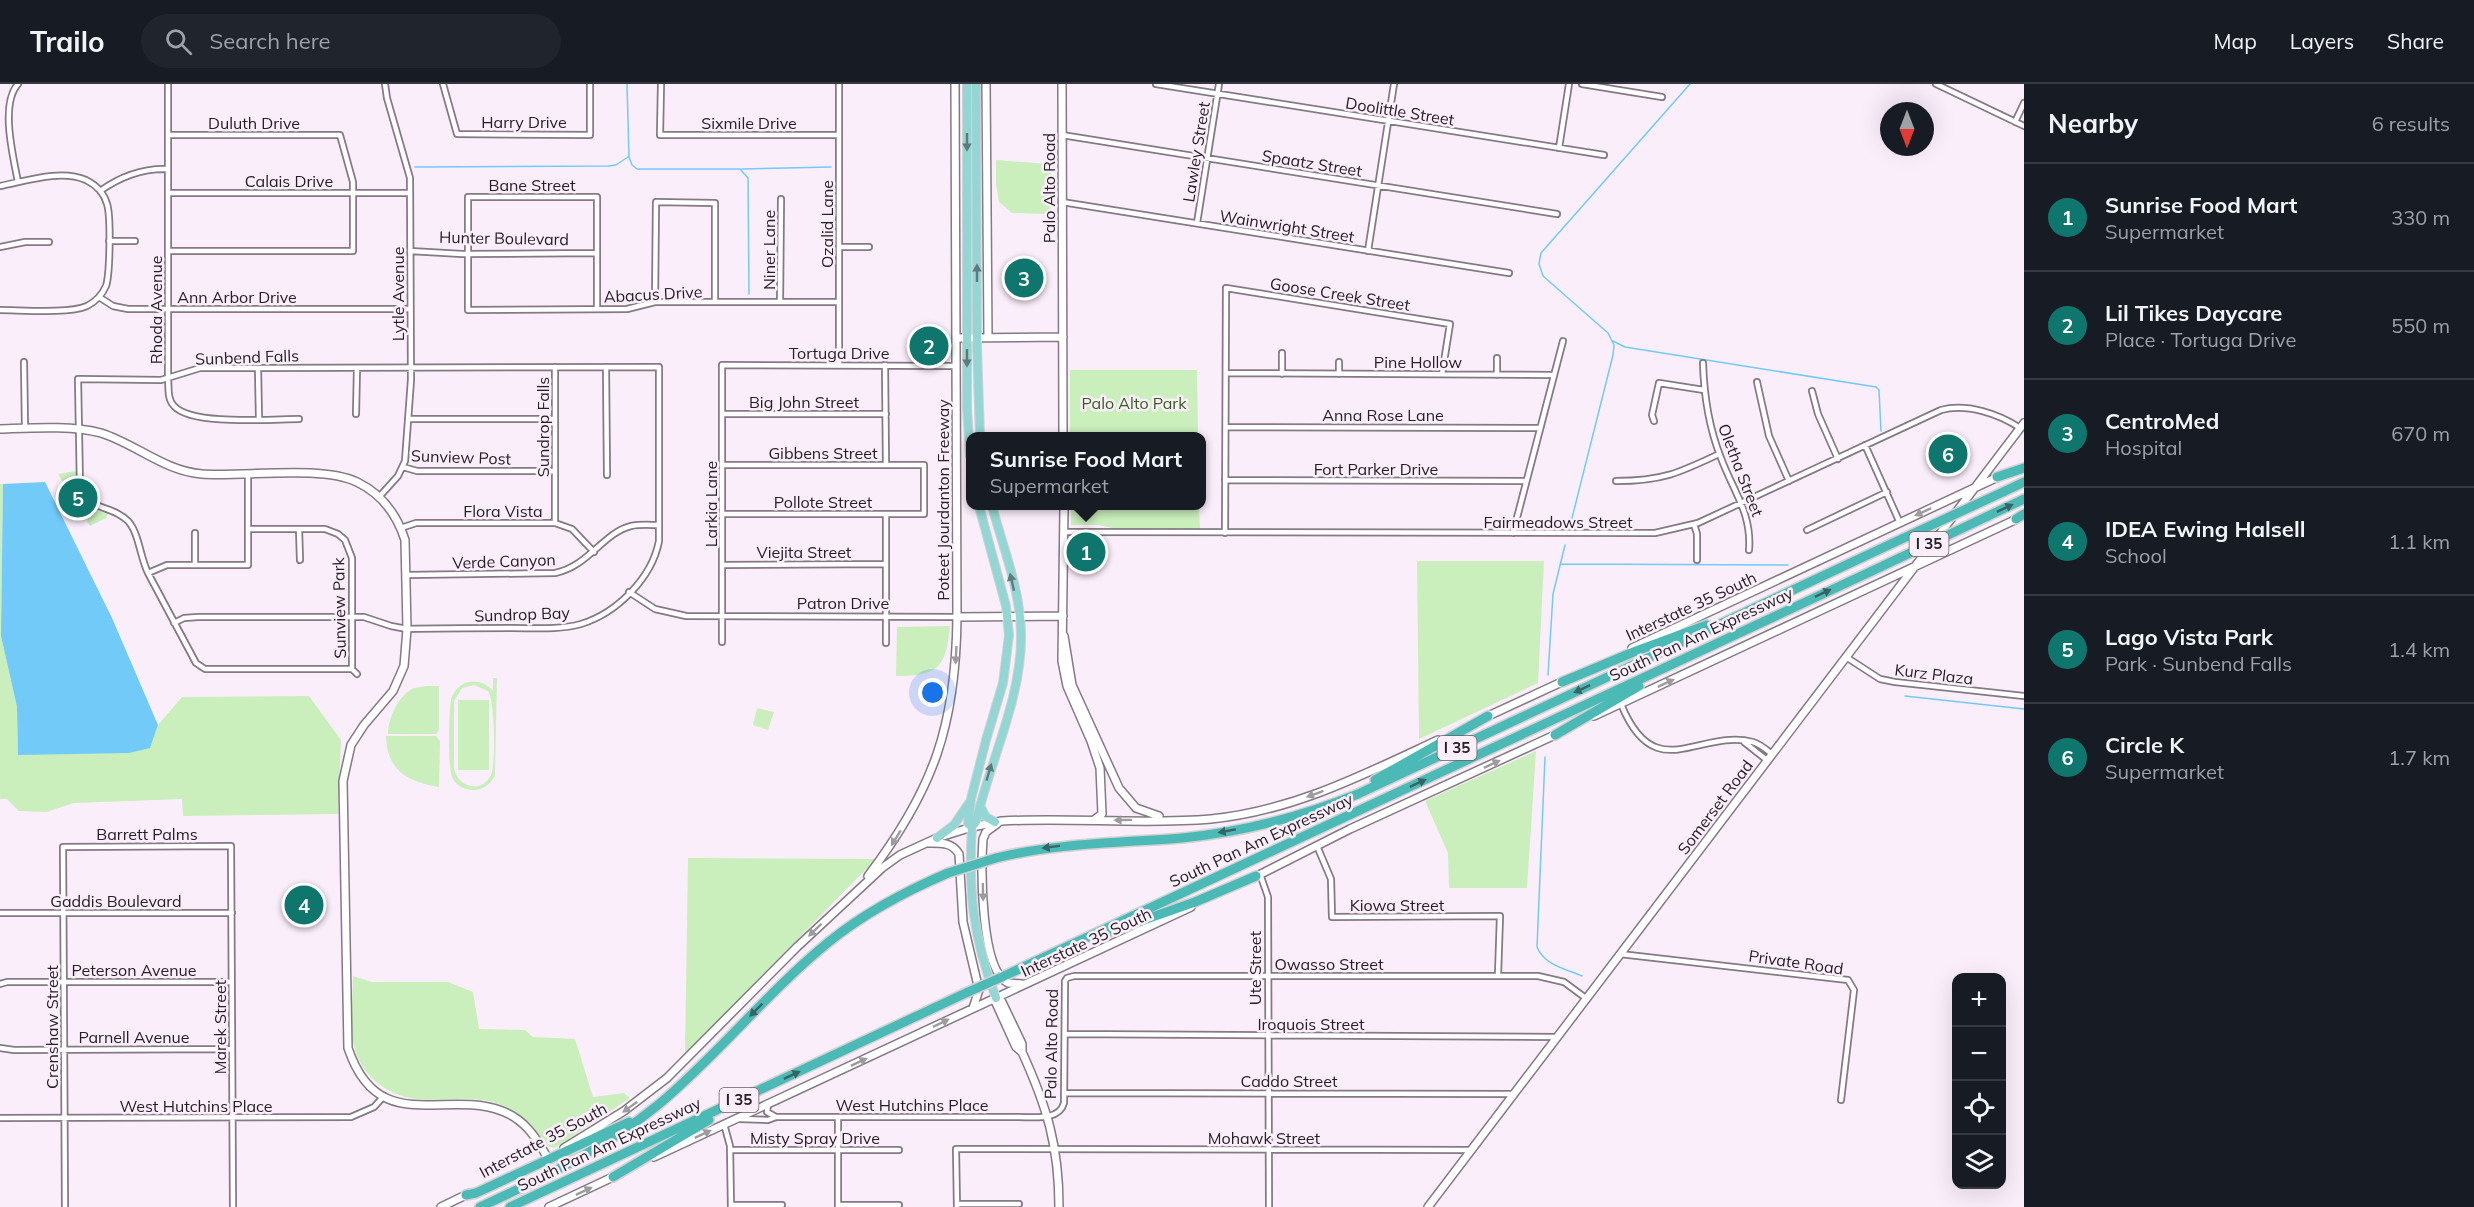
<!DOCTYPE html>
<html lang="en">
<head>
<meta charset="utf-8">
<style>
  body { margin:0; font-family:Mulish,sans-serif; background:#20242c; color:#f1f3f6 }
  .controls { position:absolute; right:18px; bottom:18px; display:grid; overflow:hidden; border-radius:12px; box-shadow:0 6px 24px #0002 }
  .controls button { width:54px; height:54px; display:grid; place-items:center; padding:0; border:0; border-bottom:2px solid #363941; background:#171b24; color:#f1f3f6; font:30px sans-serif }
  .compass { position:absolute; left:1880px; top:18px; width:54px; height:54px; border-radius:50%; background:#171b24; box-shadow:0 6px 24px #0002; rotate:180deg }
  .you { position:absolute; left:933px; top:609px; width:21px; height:21px; margin:-15px; border:4px solid #fff; border-radius:50%; background:#1a73e8; box-shadow:0 0 0 9px #1a73e833 }
  .badge { display:grid; place-items:center; width:39px; height:39px; border-radius:50%; background:#0f766e; color:#fff; font-size:20px; font-weight:700 }
  .pin { position:absolute; translate:-50% -50%; border:3px solid #fff; box-shadow:0 2px 6px #0006 }
  .popup { position:absolute; left:966px; top:348px; width:240px; height:78px; box-sizing:border-box; display:grid; place-content:center; border-radius:12px; background:#171b24; filter:drop-shadow(0 2px 4px #0005); font-size:20px; white-space:nowrap; color:#9ea1a6 }
  .popup b { font-size:22px; color:#f1f3f6 }
  .popup::after { content:''; position:absolute; left:50%; top:100%; margin-left:-12px; border:12px solid transparent; border-top-color:#171b24 }
  .list { margin:0; padding:0; list-style:none }
  h2 { display:flex; justify-content:space-between; align-items:center; height:78px; margin:0; padding:0 24px; font-size:26px }
  h2 small { font-size:20px; font-weight:400; color:#9ea1a6 }
  .list li { display:grid; grid-template-columns:39px 1fr auto; gap:18px; align-items:center; box-sizing:border-box; height:108px; padding:0 24px; border-top:2px solid #363941 }
  .list b { display:block; font-size:22px; white-space:nowrap }
  .list p { margin:0; font-size:20px; white-space:nowrap; color:#9ea1a6 }
  .list em { font-size:20px; font-style:normal; color:#9ea1a6 }
  .icon { flex:none; width:33px; height:33px; fill:none; stroke:currentColor; stroke-width:2; stroke-linecap:round; stroke-linejoin:round }
  .map { position:relative; flex:none; width:2024px; height:1123px; overflow:hidden }
  header { display:flex; align-items:center; gap:36px; box-sizing:border-box; height:84px; padding:0 30px; background:#171b24; border-bottom:2px solid #363941 }
  header strong { font-size:28px }
  nav { display:flex; gap:33px; margin-inline-start:auto; font-size:21px }
  .search { width:420px; height:54px; background:#20242c; display:flex; align-items:center; gap:15px; box-sizing:border-box; padding:0 21px; border-radius:33px; color:#9ea1a6; font-size:22px }
  main { display:flex }
  aside { flex:1; background:#171b24 }
  .map>svg:first-child { display:block }
</style>
</head>
<body>
<header>
<strong>Trailo</strong>
<div class="search"><svg class="icon" aria-label="search" viewBox="0 0 24 24"><circle cx="10" cy="10" r="6"/><path d="M15 15l6 6"/></svg>Search here</div>
<nav><a>Map</a><a>Layers</a><a>Share</a></nav>
</header>
<main>
<div class="map">
<svg width="2024" height="1123" viewBox="0 0 2024 1123">
  <rect width="100%" height="100%" fill="#fbeefb"/>
  <!-- green -->
  <path fill="#caeebc" fill-rule="evenodd" d="M996 76 1050 80 1051 85 1050 130 1012 129 999 118 996 100Z
    M1070 286H1197L1198 352H1070Z
    M76 387C76 409 86 423 108 430L106 434 90 442 58 390Z
    M0 400H3L1 552 17 623 18 671 150 664 158 641 182 613 309 612 341 656 338 730 183 732 182 715 74 719 46 728 19 727 7 715H0Z
    M1071 422H1199L1200 445 1113 444 1099 441H1071Z
    M1417 477H1544L1538 599 1419 655Z
    M950 542C946 583 939 592 896 592L897 543Z
    M493 594H497L495 691C491 700 483 706 473 706 465 706 457 702 453 695 447 684 449 629 451 615 458 595 480 592 493 607ZM474 601 488 607C495 617 496 680 491 691 481 711 457 702 454 684V617L462 604Z
    M427 602H439V646L436 650H388C388 635 398 612 412 605 416 603 423 603 427 602Z
    M458 616H489V686H458Z
    M757 624 774 628 768 646 753 641Z
    M386 652H436L440 657 439 703C407 698 387 686 386 652Z
    M1536 667 1527 804H1449L1448 769 1425 717Z
    M688 774 876 775 685 970Z
    M353 892 372 898H448L473 908 479 945 525 946 533 953 575 955 593 1013 624 1009 630 1014 555 1064 547 1062C535 1043 521 1028 499 1020 456 1005 415 1031 375 997 365 988 357 975 354 962 349 940 353 914 353 892Z"/>
  <!-- water -->
  <path fill="#72caf8" d="M45 398 112 534 158 641 150 664 129 669 18 671 17 623 1 552 3 400Z"/>
  <g fill="none" stroke-linecap="round" stroke-linejoin="round">
    <!-- stream -->
    <path stroke="#72caf8" stroke-width="1.5" d="M627 0 629 73 632 81 637 85H740L748 94 749 210
      M415 83 608 82 616 81 628 73
      M742 85 831 83
      M1613 257 1625 263 1876 303 1879 306 1881 347
      M1570 442 1613 271 1614 261 1608 249 1543 192 1539 180 1541 169 1690 0
      M1560 480 1788 481
      M1548 591 1553 510 1565 461
      M1905 612 2024 625
      M1545 673 1537 863C1544 881 1566 885 1582 892"/>
    <defs>
      <path id="street" d="M18 0C0 20 13 72 18 98
        M168 0V295C169 304 167 315 174 322 192 342 272 335 299 335
        M443 0 457 50 590 51V0
        M661 0 660 51H839
        M839 0V281
        M1156 0 1604 71
        M1582 0 1662 13
        M1936 0 2024 42
        M2015 38 2024 19
        M168 51H340L353 98V167H168
        M1062 51 1557 130
        M1559 64 1569 0
        M0 102C26 97 61 85 86 96 96 101 104 109 107 120 111 132 110 190 106 202 102 211 95 218 87 222 69 230 21 226 0 226
        M100 107C121 92 143 84 168 85
        M168 109H410
        M1062 118 1509 189
        M1197 139 1219 0
        M109 157H135
        M0 163 25 158H49
        M839 163H869
        M410 167 462 170 597 169
        M1368 167 1394 0
        M99 213 113 222 128 225H410
        M655 218 656 118 715 119V218
        M780 218 781 115
        M597 225V113H468V226L627 225 655 218H839
        M1497 274V291
        M24 278 25 344
        M1339 278V290
        M1703 279C1704 312 1709 344 1721 374 1733 407 1752 429 1749 466
        M885 281 886 381
        M555 283V439
        M606 283 607 391
        M258 284 259 335
        M1226 289 1554 291
        M1282 290V269
        M1757 298 1769 352 1789 397
        M1812 307 1818 330 1838 375
        M356 330 357 284
        M723 330H886
        M408 335H555
        M1654 337 1652 331 1659 299 1704 306
        M1226 343 1540 344
        M1865 361 1900 439
        M723 381H924V430H723
        M403 383 417 387H555
        M1225 396 1526 397
        M1616 397C1662 397 1679 389 1719 370
        M379 413 398 392 405 377 411 296 410 94 387 14 385 0
        M886 430V559
        M1694 440 1697 450V476
        M401 444 416 439H555L572 445 594 468
        M248 445H325L338 450 345 456 352 474V585
        M299 445 300 476
        M1807 446 1887 408
        M1064 448 1655 449 1698 439 1941 326C1967 319 1999 330 2020 344
        M195 449V481
        M1225 449 1226 204 1450 240 1442 290
        M1513 449 1563 257
        M723 481 886 480
        M148 489 167 481H248V390
        M407 491 555 489C589 482 603 449 631 442 640 440 650 441 659 441
        M629 508 655 525 686 532 957 533
        M174 539 184 534 198 533H364L391 542 407 545C442 544 477 544 512 544 535 544 559 546 581 540 617 529 652 494 659 457V283L200 284 161 296 78 295 80 403C92 429 111 420 128 437 139 449 140 473 148 489L196 579 205 585H352L357 590
        M722 558V281L956 282
        M1846 573 1880 595 1895 598 2024 612
        M1621 620C1655 704 1699 644 1753 658 1760 660 1767 666 1772 670
        M1744 658 1768 677
        M1317 762 1331 795 1332 833 1500 832 1498 891
        M1260 790 1268 813 1269 1123
        M0 829H232
        M1620 870 1848 896 1854 906 1841 1016
        M0 900 7 898H231
        M1065 950 1557 953
        M0 964 14 966 232 965
        M1064 1009 1514 1010
        M768 1020 767 1028 776 1033
        M0 1034 351 1033 374 1023 384 1012
        M739 1035 768 1036 776 1033H1019C1034 1033 1059 1037 1064 1019L1065 897 1067 894 1074 892H1538L1564 898 1587 915
        M724 1040 730 1062 731 1123
        M731 1066H899
        M957 1120H1019
        M731 1121H782
        M838 1121H899
        M65 1123 63 763 231 762 233 1123
        M838 1123V1033
        M957 1123 956 1065 1472 1066"/>
      <path id="secondary" d="M986 0 988 253
        M1062 0 1063 352
        M956 254 1063 253
        M0 345C30 344 72 341 101 349 136 360 164 387 202 390 244 393 321 381 357 398 382 410 397 431 405 456L407 545 404 582 393 607 364 641 351 661 343 697 348 964C378 1053 443 1005 502 1027 524 1035 536 1053 547 1073
        M1064 422 1062 577 1067 602 1091 657 1100 684 1102 730 1094 736
        M957 533 1063 532
        M1064 552 1072 601 1119 704 1136 724 1159 732
        M1632 564 2000 392
        M1594 632 2019 434
        M1486 633 1566 596
        M997 740 986 748 983 755C981 783 980 886 1008 899L1022 900
        M928 759C941 759 952 758 959 770L963 838 979 906 973 924
        M868 792C934 705 956 641 957 533L955 0
        M1253 794 1350 745 1557 650
        M996 914V919L1016 963 1022 968C1047 1023 1059 1062 1059 1123
        M996 914 1001 916 1022 960V968
        M564 1064 624 1027 667 994 797 863 882 784 900 771 937 754 972 743 1002 737C1071 733 1143 741 1211 735 1293 727 1365 690 1438 656
        M654 1073 1191 823
        M441 1123 470 1109
        M549 1123 615 1092
        M1428 1123 2024 339"/>
      <path id="primary" d="M967 0V324L970 372
        M976 0 977 263 980 352
        M979 422 1006 522 1009 551 1003 599 986 656 971 715 968 740 972 743C968 807 973 854 996 914
        M980 722 986 733 995 738
        M972 743 976 738C990 677 1022 614 1021 551 1021 508 1003 463 992 422
        M937 754 954 741 969 719"/>
      <path id="highway" d="M1997 393 2024 384
        M2003 408 2024 398
        M1986 433 2024 415
        M2016 435 2024 430
        M1562 598 1636 567 1707 541
        M1555 651 1639 602
        M1375 696 1488 632
        M996 774C1057 759 1119 759 1182 754 1243 748 1301 733 1358 710L1893 459
        M1101 851 1195 818 1256 792
        M1002 893 1872 487
        M613 1093 709 1036
        M466 1111 476 1109 629 1038
        M480 1123C543 1094 604 1065 658 1021 719 970 768 907 830 857 866 828 906 807 948 789
        M510 1123 968 908"/>
    </defs>
    <!-- street casing -->
    <use href="#street" stroke="#847985" stroke-width="8"/>
    <!-- secondary casing -->
    <use href="#secondary" stroke="#847985" stroke-width="10"/>
    <!-- primary casing -->
    <use href="#primary" stroke="#d3d2d3" stroke-width="10"/>
    <!-- highway casing -->
    <use href="#highway" stroke="#d3d2d3" stroke-width="12"/>
    <!-- street -->
    <use href="#street" stroke="#fff" stroke-width="4.5"/>
    <!-- secondary -->
    <use href="#secondary" stroke="#fff" stroke-width="7"/>
    <!-- primary -->
    <use href="#primary" stroke="#93d6d3" stroke-width="8"/>
    <!-- highway -->
    <use href="#highway" stroke="#4bbab6" stroke-width="9"/>
    <defs>
      <path id="highway-bridge" d="M1893 459 2003 408
        M1872 487 1986 433
        M948 789 996 774
        M968 908 1002 893"/>
    </defs>
    <!-- highway-bridge casing -->
    <use href="#highway-bridge" stroke="#d3d2d3" stroke-width="12" stroke-linecap="butt"/>
    <!-- highway-bridge -->
    <use href="#highway-bridge" stroke="#4bbab6" stroke-width="9"/>
  </g>
  <!-- one-way arrows -->
  <defs><path id="oneway-solid" d="M-6-.8H1V-3.2L6.5 0L1 3.2V.8H-6Z" transform="scale(1.5)"/></defs>
  <g fill="#5c7b7c">
    <use href="#oneway-solid" transform="translate(967 58) rotate(90)"/>
    <use href="#oneway-solid" transform="translate(977 189) rotate(-90)"/>
    <use href="#oneway-solid" transform="translate(967 274) rotate(90)"/>
    <use href="#oneway-solid" transform="translate(1012 498) rotate(-103)"/>
    <use href="#oneway-solid" transform="translate(989 688) rotate(-74)"/>
  </g>
  <g fill="#366566">
    <use href="#oneway-solid" transform="translate(2005 424) rotate(-25)"/>
    <use href="#oneway-solid" transform="translate(1823 509) rotate(-25)"/>
    <use href="#oneway-solid" transform="translate(1582 605) rotate(155)"/>
    <use href="#oneway-solid" transform="translate(1418 699) rotate(-25)"/>
    <use href="#oneway-solid" transform="translate(1227 747) rotate(170)"/>
    <use href="#oneway-solid" transform="translate(1051 763) rotate(173)"/>
    <use href="#oneway-solid" transform="translate(756 926) rotate(135)"/>
    <use href="#oneway-solid" transform="translate(792 991) rotate(-25)"/>
  </g>
  <g fill="#9d9b9d">
    <use href="#oneway-solid" transform="translate(1923 428) rotate(155)"/>
    <use href="#oneway-solid" transform="translate(956 571) rotate(93)"/>
    <use href="#oneway-solid" transform="translate(1666 599) rotate(-25)"/>
    <use href="#oneway-solid" transform="translate(1492 680) rotate(-25)"/>
    <use href="#oneway-solid" transform="translate(1315 710) rotate(160)"/>
    <use href="#oneway-solid" transform="translate(1123 736) rotate(179)"/>
    <use href="#oneway-solid" transform="translate(896 754) rotate(122)"/>
    <use href="#oneway-solid" transform="translate(983 808) rotate(89)"/>
    <use href="#oneway-solid" transform="translate(815 846) rotate(136)"/>
    <use href="#oneway-solid" transform="translate(941 939) rotate(-26)"/>
    <use href="#oneway-solid" transform="translate(859 978) rotate(-25)"/>
    <use href="#oneway-solid" transform="translate(630 1023) rotate(144)"/>
    <use href="#oneway-solid" transform="translate(703 1050) rotate(-25)"/>
    <use href="#oneway-solid" transform="translate(584 1107) rotate(-25)"/>
  </g>
  <g text-anchor="middle" stroke-width="5" stroke-linejoin="round" paint-order="stroke">
    <!-- shield labels -->
    <g fill="#fbeefb" stroke="#655e65" stroke-width="1.5">
      <rect x="1909.5" y="448" width="39" height="24" rx="4.5"/>
      <rect x="1437.5" y="652" width="39" height="24" rx="4.5"/>
      <rect x="719.5" y="1004" width="39" height="24" rx="4.5"/>
    </g>
    <g font-size="15" font-weight="bold" fill="#252025">
      <text x="1929" y="465">I 35</text>
      <text x="1457" y="669">I 35</text>
      <text x="739" y="1021">I 35</text>
    </g>
    <!-- street labels -->
    <g font-size="16" fill="#252025" stroke="#fbeefb">
      <text transform="translate(1400 27) rotate(9)" y="6">Doolittle Street</text>
      <text x="524" y="44">Harry Drive</text>
      <text x="254" y="45">Duluth Drive</text>
      <text x="749" y="45">Sixmile Drive</text>
      <text transform="translate(1196 68) rotate(-81)" y="6">Lawley Street</text>
      <text transform="translate(1312 79) rotate(9)" y="6">Spaatz Street</text>
      <text x="289" y="103">Calais Drive</text>
      <text x="532" y="107">Bane Street</text>
      <text transform="translate(1049 104) rotate(-90)" y="6">Palo Alto Road</text>
      <text transform="translate(827 140) rotate(-90)" y="6">Ozalid Lane</text>
      <text transform="translate(1287 142) rotate(9)" y="6">Wainwright Street</text>
      <text transform="translate(504 154) rotate(1)" y="6">Hunter Boulevard</text>
      <text transform="translate(769 166) rotate(-90)" y="6">Niner Lane</text>
      <text transform="translate(398 210) rotate(-90)" y="6">Lytle Avenue</text>
      <text transform="translate(653 210) rotate(-3)" y="6">Abacus Drive</text>
      <text transform="translate(1340 210) rotate(9)" y="6">Goose Creek Street</text>
      <text x="237" y="219">Ann Arbor Drive</text>
      <text transform="translate(156 226) rotate(-90)" y="6">Rhoda Avenue</text>
      <text x="839" y="275">Tortuga Drive</text>
      <text transform="translate(247 273) rotate(-2)" y="6">Sunbend Falls</text>
      <text x="1418" y="284">Pine Hollow</text>
      <text x="804" y="324">Big John Street</text>
      <text x="1383" y="337">Anna Rose Lane</text>
      <text transform="translate(543 343) rotate(-90)" y="6">Sundrop Falls</text>
      <text x="823" y="375">Gibbens Street</text>
      <text transform="translate(461 373) rotate(2)" y="6">Sunview Post</text>
      <text x="1376" y="391">Fort Parker Drive</text>
      <text transform="translate(1741 386) rotate(69)" y="6">Oletha Street</text>
      <text transform="translate(943 416) rotate(-90)" y="6">Poteet Jourdanton Freeway</text>
      <text x="823" y="424">Pollote Street</text>
      <text transform="translate(711 420) rotate(-90)" y="6">Larkia Lane</text>
      <text x="503" y="433">Flora Vista</text>
      <text x="1558" y="444">Fairmeadows Street</text>
      <text x="804" y="474">Viejita Street</text>
      <text transform="translate(504 477) rotate(-2)" y="6">Verde Canyon</text>
      <text x="843" y="525">Patron Drive</text>
      <text transform="translate(1691 522) rotate(-25)" y="6">Interstate 35 South</text>
      <text transform="translate(339 524) rotate(-91)" y="6">Sunview Park</text>
      <text transform="translate(522 530) rotate(-2)" y="6">Sundrop Bay</text>
      <text transform="translate(1701 550) rotate(-25)" y="6">South Pan Am Expressway</text>
      <text transform="translate(1934 590) rotate(7)" y="6">Kurz Plaza</text>
      <text transform="translate(1715 723) rotate(-53)" y="6">Somerset Road</text>
      <text x="147" y="756">Barrett Palms</text>
      <text transform="translate(1261 756) rotate(-25)" y="6">South Pan Am Expressway</text>
      <text x="116" y="823">Gaddis Boulevard</text>
      <text x="1397" y="827">Kiowa Street</text>
      <text transform="translate(1086 858) rotate(-25)" y="6">Interstate 35 South</text>
      <text transform="translate(1796 878) rotate(8)" y="6">Private Road</text>
      <text x="1329" y="886">Owasso Street</text>
      <text transform="translate(1255 884) rotate(-90)" y="6">Ute Street</text>
      <text x="134" y="892">Peterson Avenue</text>
      <text x="1311" y="946">Iroquois Street</text>
      <text transform="translate(52 943) rotate(-90)" y="6">Crenshaw Street</text>
      <text transform="translate(220 943) rotate(-90)" y="6">Marek Street</text>
      <text x="134" y="959">Parnell Avenue</text>
      <text transform="translate(1051 960) rotate(-89)" y="6">Palo Alto Road</text>
      <text x="1289" y="1003">Caddo Street</text>
      <text x="912" y="1027">West Hutchins Place</text>
      <text x="196" y="1028">West Hutchins Place</text>
      <text x="815" y="1060">Misty Spray Drive</text>
      <text x="1264" y="1060">Mohawk Street</text>
      <text transform="translate(543 1056) rotate(-28)" y="6">Interstate 35 South</text>
      <text transform="translate(609 1060) rotate(-25)" y="6">South Pan Am Expressway</text>
    </g>
    <!-- park labels -->
    <g font-size="16" fill="#33601d" stroke="#fbeefb">
      <text x="1134" y="325">Palo Alto Park</text>
    </g>
  </g>
</svg>
<div class="controls">
<button>+</button>
<button>−</button>
<button><svg class="icon" aria-label="locate" viewBox="0 0 24 24"><circle cx="12" cy="12" r="6"/><path d="M12 2v4M12 18v4M2 12h4M18 12h4"/></svg></button>
<button><svg class="icon" aria-label="layers" viewBox="0 0 24 24"><path d="M12 4l9 5-9 5-9-5zM3 14l9 5 9-5"/></svg></button>
</div>
<svg class="compass" viewBox="-18 -18 36 36"><path d="M0-13l5 13h-10z" fill="#e53935"/><path d="M0 13l5-13h-10z" fill="#9ea1a6"/></svg>
<div class="you"></div>
<div class="pin badge" style="left:1086px;top:468px">1</div>
<div class="popup"><b>Sunrise Food Mart</b>Supermarket</div>
<div class="pin badge" style="left:929px;top:262px">2</div>
<div class="pin badge" style="left:1024px;top:194px">3</div>
<div class="pin badge" style="left:304px;top:821px">4</div>
<div class="pin badge" style="left:78px;top:414px">5</div>
<div class="pin badge" style="left:1948px;top:370px">6</div>
</div>
<aside>
<h2>Nearby<small>6 results</small></h2>
<ul class="list">
<li><span class="badge">1</span><div><b>Sunrise Food Mart</b><p>Supermarket</p></div><em>330 m</em></li>
<li><span class="badge">2</span><div><b>Lil Tikes Daycare</b><p>Place · Tortuga Drive</p></div><em>550 m</em></li>
<li><span class="badge">3</span><div><b>CentroMed</b><p>Hospital</p></div><em>670 m</em></li>
<li><span class="badge">4</span><div><b>IDEA Ewing Halsell</b><p>School</p></div><em>1.1 km</em></li>
<li><span class="badge">5</span><div><b>Lago Vista Park</b><p>Park · Sunbend Falls</p></div><em>1.4 km</em></li>
<li><span class="badge">6</span><div><b>Circle K</b><p>Supermarket</p></div><em>1.7 km</em></li>
</ul>
</aside>
</main>
</body>
</html>
